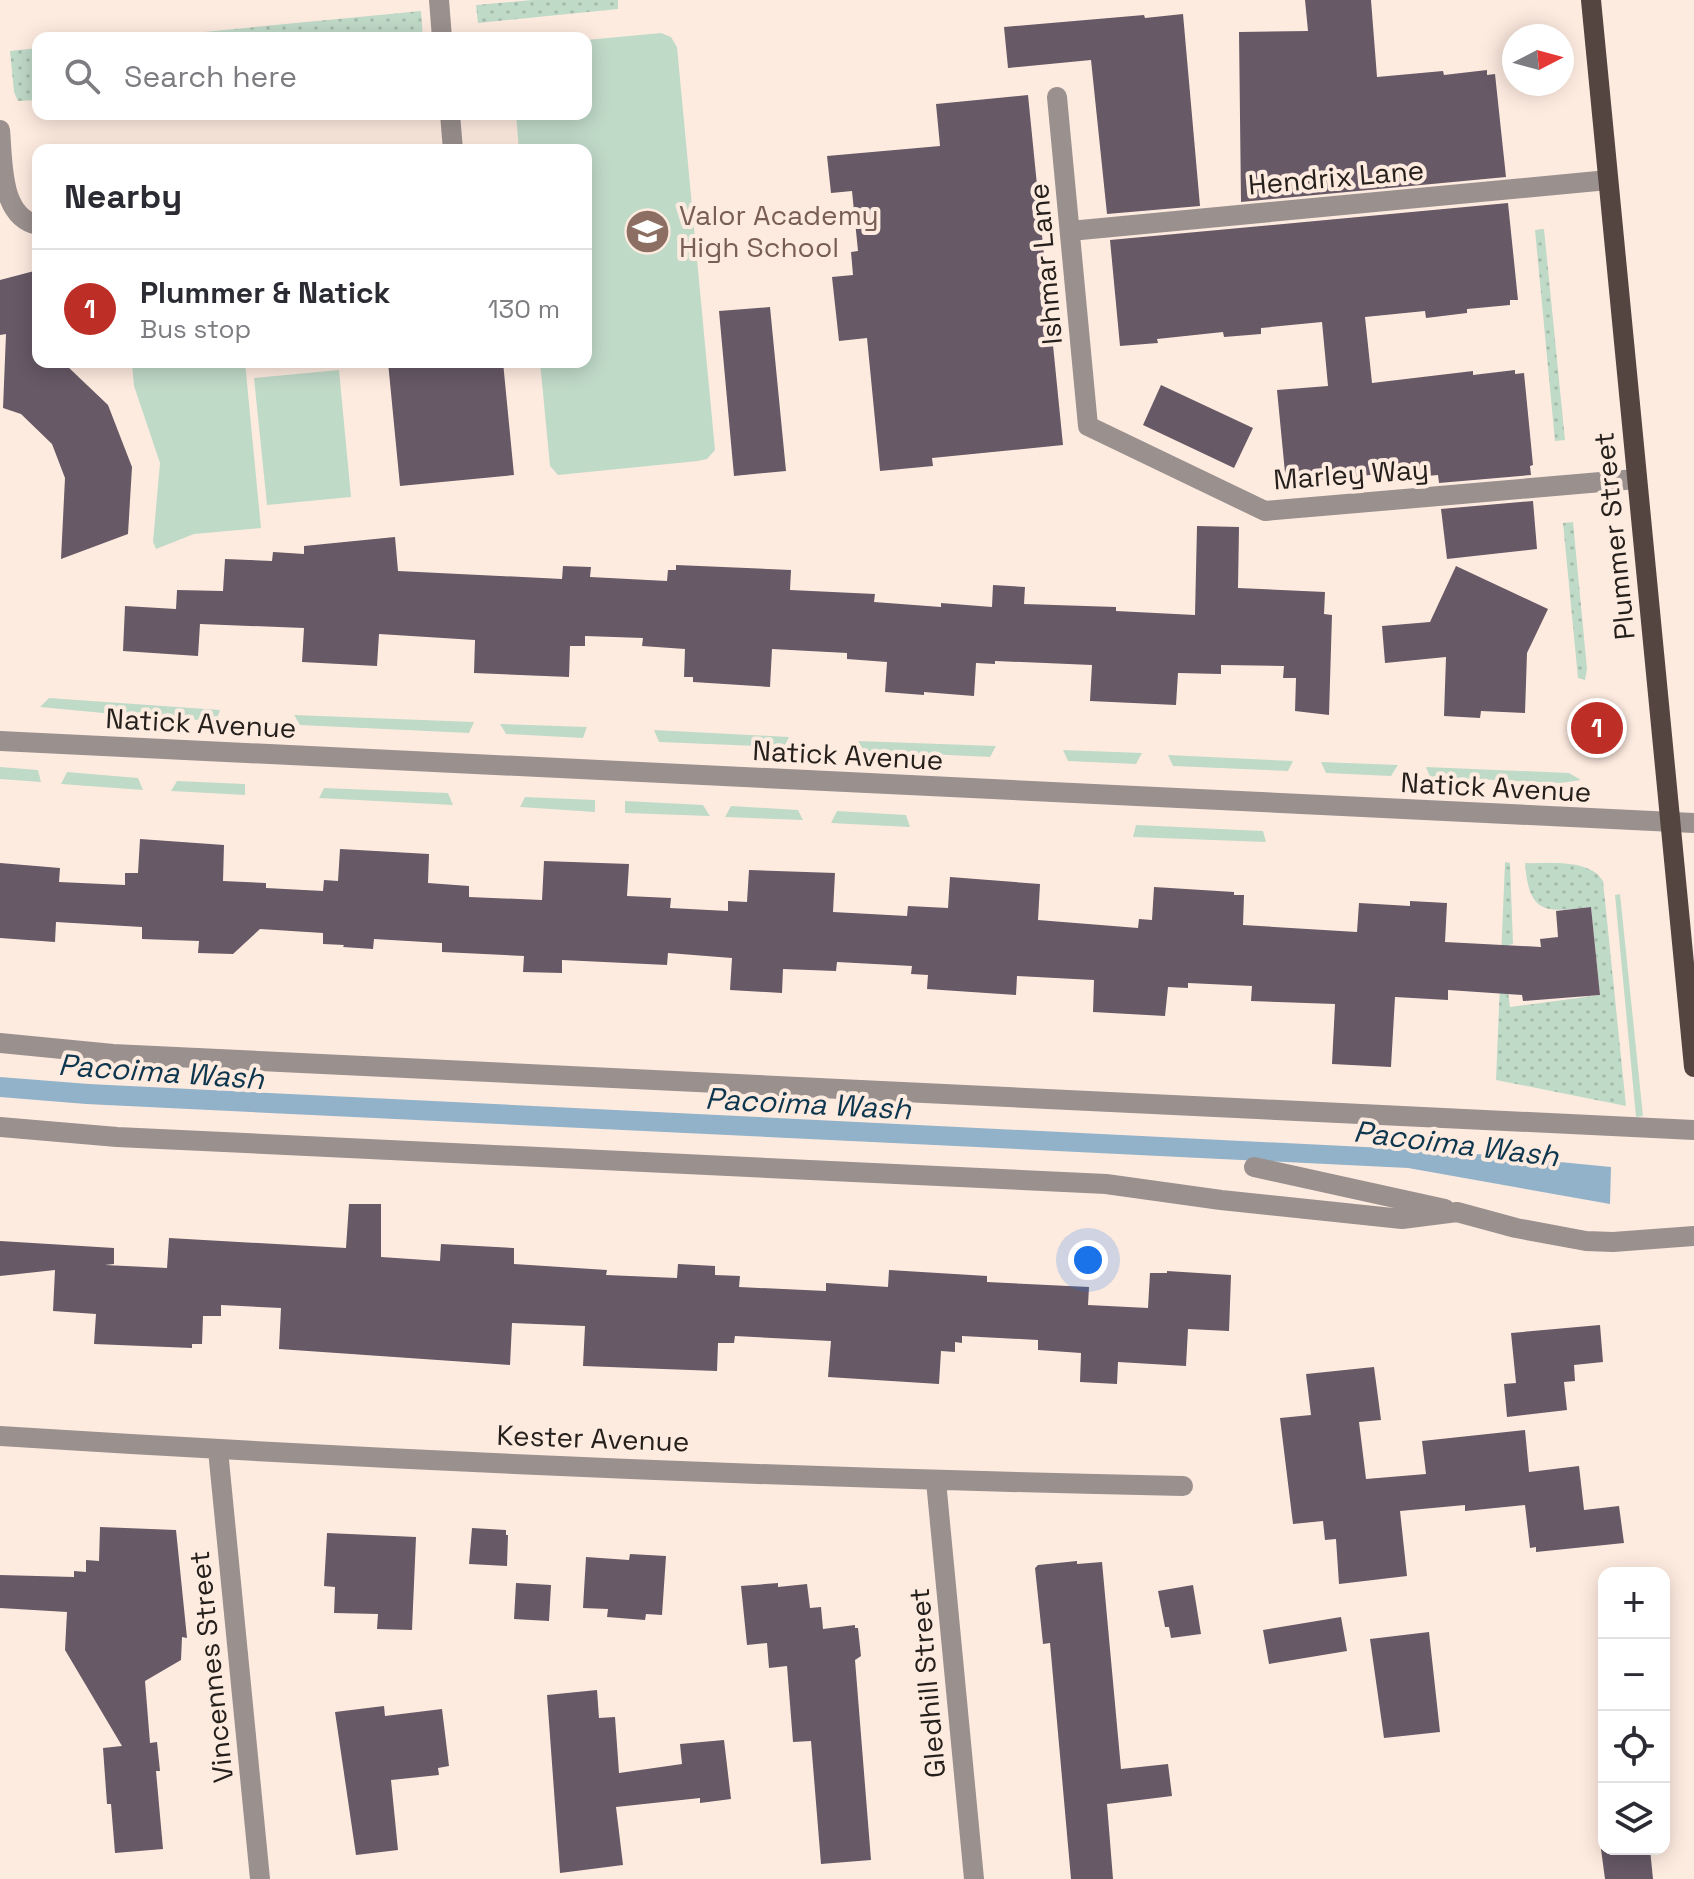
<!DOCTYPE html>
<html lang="en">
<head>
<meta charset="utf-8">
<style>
  body { margin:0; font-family:"Space Grotesk",sans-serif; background:#f7f7f7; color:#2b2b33 }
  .controls { position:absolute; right:24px; bottom:24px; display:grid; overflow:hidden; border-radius:16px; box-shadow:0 4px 20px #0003 }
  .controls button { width:72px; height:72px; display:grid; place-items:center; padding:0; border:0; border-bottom:2px solid #e1e1e2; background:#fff; color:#2b2b33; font:40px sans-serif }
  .compass { position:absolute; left:1502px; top:24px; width:72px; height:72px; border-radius:50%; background:#fff; box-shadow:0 4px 20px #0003; rotate:84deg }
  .you { position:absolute; left:1088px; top:1260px; width:28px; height:28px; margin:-20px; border:6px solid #fff; border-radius:50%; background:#1a73e8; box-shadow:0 0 0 12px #1a73e833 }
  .badge { display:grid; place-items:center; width:52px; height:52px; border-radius:50%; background:#bc2e26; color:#fff; font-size:26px; font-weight:700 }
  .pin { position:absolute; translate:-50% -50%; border:4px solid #fff; box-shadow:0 2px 8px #0006 }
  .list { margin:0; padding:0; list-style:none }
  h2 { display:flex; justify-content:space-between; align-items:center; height:104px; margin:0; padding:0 32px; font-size:34px }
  h2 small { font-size:26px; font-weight:400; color:#7c7c81 }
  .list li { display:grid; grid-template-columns:52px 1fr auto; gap:24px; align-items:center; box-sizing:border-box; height:120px; padding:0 32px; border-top:2px solid #e1e1e2 }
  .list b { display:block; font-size:30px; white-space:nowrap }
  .list p { margin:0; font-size:26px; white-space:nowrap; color:#7c7c81 }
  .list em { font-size:26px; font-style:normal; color:#7c7c81 }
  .icon { flex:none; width:44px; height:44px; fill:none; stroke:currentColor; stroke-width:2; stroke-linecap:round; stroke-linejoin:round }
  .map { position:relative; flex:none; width:1694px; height:1879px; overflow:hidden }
  .search { position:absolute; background:#fff; box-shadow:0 4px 20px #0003; left:32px; top:32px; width:560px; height:88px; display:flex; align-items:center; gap:20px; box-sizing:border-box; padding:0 28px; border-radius:16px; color:#7c7c81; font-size:30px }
  .panel { position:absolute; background:#fff; box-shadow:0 4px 20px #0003; left:32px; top:144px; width:560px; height:224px; border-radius:16px }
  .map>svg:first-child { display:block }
</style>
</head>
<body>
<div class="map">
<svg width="1694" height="1879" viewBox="0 0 1694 1879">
  <defs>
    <pattern id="garden-dots" width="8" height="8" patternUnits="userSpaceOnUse" patternTransform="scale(2)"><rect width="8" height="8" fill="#c0dac8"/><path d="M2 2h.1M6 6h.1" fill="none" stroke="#a5bbab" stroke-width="1.8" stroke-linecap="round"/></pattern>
  </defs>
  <rect width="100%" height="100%" fill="#feebe0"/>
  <!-- grass -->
  <path fill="#c0dac8" d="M661 33 671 37 677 47 715 450 707 459 698 461 558 475 550 466 540 362H586V150H519L516 114H586V40Z
    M156 362H245L261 528 194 534 156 549 153 542 160 463 134 386 132 364Z
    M339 370 351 497 267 505 254 378Z
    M49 698 220 710 216 721 135 716 40 707Z
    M294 715 474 722 469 733 300 725Z
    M500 724 587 727 583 738 506 734Z
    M654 730 789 737 784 747 659 742Z
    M858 741 996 746 990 757 864 751Z
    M1063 750 1142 753 1136 764 1068 761Z
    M1168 755 1293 761 1288 771 1173 766Z
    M1321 762 1398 765 1391 776 1326 773Z
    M0 767 38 770 41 782 0 779Z
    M1426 767 1569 773 1581 780 1561 783 1430 777Z
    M67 772 138 778 143 790 61 784Z
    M177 781 245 784V795L171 791Z
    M324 788 448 793 453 805 319 798Z
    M525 797 595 800V812L520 807Z
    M625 801 703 805 710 816 625 813Z
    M731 806 798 810 803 820 725 817Z
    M837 811 906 815 910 827 831 823Z
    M1136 825 1263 831 1266 842 1133 837Z
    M1620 894 1643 1116 1636 1117 1615 895Z"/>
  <!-- garden -->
  <path fill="url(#garden-dots)" d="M532 0H618V9L478 23 476 5Z
    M421 11 423 38H412L411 32 353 38H141Z
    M38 48V100L18 101 14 92 10 51Z
    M1544 229 1565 440 1555 441 1535 230Z
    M1573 522 1587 669 1585 680 1578 678 1563 523Z
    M1505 862 1510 863 1513 944 1509 945 1511 967H1505L1510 1007 1600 995 1591 907C1546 912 1529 916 1525 863 1549 864 1589 858 1603 881L1626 1106 1496 1080Z"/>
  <!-- water -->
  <path fill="#92b2ca" d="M0 1077 89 1084 1445 1151 1611 1167 1610 1204 1408 1168 86 1104 0 1097Z"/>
  <!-- building -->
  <path fill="#675966" d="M1305 0H1371L1377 77 1443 71 1444 75 1487 70V75L1495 74 1506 177 1241 202 1239 32 1308 31Z
    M1183 14 1200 206 1107 214 1091 60 1008 68 1004 27 1144 15 1145 18Z
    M1028 95 1063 445 932 458 933 466 880 471 867 338 839 341 832 277 853 275 851 252 858 251 852 191 831 193 827 156 940 146 936 104Z
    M1508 203 1518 300H1510V305L1467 309V313L1426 318 1425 311 1365 317 1372 383 1473 371V375L1515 370V374L1524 373 1533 465 1530 466 1531 475 1439 483 1438 475 1392 479 1391 473 1286 483 1277 390 1328 386 1322 322 1261 328V334L1224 337 1223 332 1157 339 1158 343 1120 346 1110 240Z
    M38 270V362H59L66 365 108 405 132 467 128 534 61 559 65 478 52 444 21 414 3 408 6 334 0 335V280Z
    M770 307 786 471 734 476 719 311Z
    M388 362H503L514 475 400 486Z
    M1161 385 1253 428 1234 468 1143 425Z
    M1533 501 1537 549 1447 559 1441 509Z
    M1197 526 1239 527 1238 588 1325 592 1324 614 1332 615 1329 715 1295 711 1296 678H1283L1284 666 1221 665V674L1178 673 1176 705 1090 701 1092 665 995 661V664L976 663 974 696 924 692V695L885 692 887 662 847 659V653L772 649 770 687 693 682V677H684L685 649 642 646 643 638 585 636V646H570L569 677 474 673 475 640 379 634 377 666 302 662 304 628 200 624 198 656 123 651 125 606 176 609 177 590 223 591 225 559 272 561 273 552 304 554V546L395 537 398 571 562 579 563 566 591 567 590 577 667 581 668 570H676V565L791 570 790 590 875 594 874 602 941 607V603L992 607 993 585 1025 587 1024 604 1116 607V611L1195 615Z
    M1456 566 1548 609 1527 653 1525 713 1481 711 1480 718 1444 716 1446 657 1385 663 1382 626 1430 622Z
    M140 839 224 845 223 881 266 883V888L323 891 324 880 338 881 340 849 429 854 428 883 469 886V897L542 900 544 861 629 864 627 896 671 898 670 908 728 911V901L747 902 749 870 835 873 833 912 907 916 908 906 948 908 950 877 1040 884 1038 920 1138 928 1139 919 1152 920 1154 887 1234 892V895H1244L1243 925 1357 932 1359 903 1410 906V901L1447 903 1445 942 1541 947 1540 939 1558 937 1556 911 1591 907 1600 995 1523 1001 1522 995 1448 990V1000L1395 997 1391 1067 1332 1064 1335 1004 1251 1001 1252 986 1188 983V988L1168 987 1165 1016 1093 1012 1094 980 1017 976 1016 995 927 989 928 975 911 974 912 966 837 962 836 971 783 969 782 993 730 990 732 958 668 953 667 965 562 960V973L523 972 524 956 442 952V943L374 939 373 949 343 947 344 945 323 944V933L260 929 233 954 198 953 199 941 142 939V927L56 922 55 942 0 938V863L60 868 59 882 125 885V873H138Z
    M349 1204H381V1257L440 1261 441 1244 514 1248V1264L607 1270 606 1275 677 1278 678 1264 715 1266V1275L740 1276 739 1287 826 1291V1283L888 1287 889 1270 987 1276V1282L1089 1287 1088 1305 1148 1308 1150 1273H1167V1271L1231 1275 1229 1331 1188 1329 1186 1366 1118 1362 1117 1384 1080 1382 1081 1353 1038 1350V1340L962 1336V1343L955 1342V1352L941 1351 939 1384 828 1377 831 1341 735 1336 734 1343H718L717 1371 583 1366 585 1326 512 1323 510 1365 279 1349 281 1308 221 1305V1316H203L202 1344H192V1348L94 1344 96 1314 53 1311 55 1270 0 1276V1241L114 1248V1264L105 1265 167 1268 169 1238 346 1248Z
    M1600 1325 1603 1362 1574 1365 1575 1381 1564 1382 1567 1410 1507 1417 1504 1384 1516 1383 1511 1333Z
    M1374 1367 1381 1420 1359 1422 1366 1479 1426 1474 1422 1441 1525 1430 1529 1472 1579 1466 1584 1510 1619 1506 1624 1543 1536 1552V1547L1530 1548 1525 1505 1465 1511V1505L1400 1511 1407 1576 1339 1584 1336 1539 1325 1540 1323 1521 1293 1524 1280 1418 1311 1415 1306 1374Z
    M100 1527 176 1530 187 1638 182 1637 181 1660 145 1681 150 1743 157 1742 160 1771H156L163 1849 115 1853 111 1804H107L103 1748 122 1746 65 1650 67 1612 0 1608V1575L74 1577V1571L86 1572V1560L99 1561Z
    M472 1528 506 1530V1535H508L507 1566 469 1564Z
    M327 1533 416 1537 412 1630 377 1629 378 1614 334 1613 335 1587 324 1586Z
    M630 1554 666 1556 662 1615 646 1614 645 1620 607 1617 608 1609 583 1608 586 1557 629 1560Z
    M1077 1561V1564L1102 1562 1121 1769 1168 1764 1172 1796 1107 1804 1113 1879H1071L1050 1643 1043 1644 1035 1568 1038 1565Z
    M516 1583 551 1585 549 1621 514 1619Z
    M778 1583V1587L807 1584 810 1608 821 1607 823 1629 855 1625V1628H858L861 1656 855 1660 871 1860 821 1864 811 1741 793 1742 787 1666 769 1668 767 1643 747 1645 741 1586Z
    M1193 1585 1201 1634 1171 1638 1169 1627H1165L1158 1591Z
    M1341 1617 1347 1651 1269 1664 1263 1630Z
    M1429 1632 1440 1732 1384 1738 1370 1639Z
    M597 1690 599 1718 615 1717 619 1773 682 1764 680 1744 724 1740 731 1799 700 1803V1798L616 1807 623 1865 560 1873 547 1695Z
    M384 1706 385 1716 442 1709 449 1766 438 1768 439 1775 391 1780 398 1850 356 1855 335 1712Z
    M1601 1849H1650L1653 1879H1605Z"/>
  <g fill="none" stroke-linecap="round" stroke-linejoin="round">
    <!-- minor -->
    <path stroke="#9a908e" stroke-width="20" d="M439 0 442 38
      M1057 97 1088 426 1265 511 1636 479
      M450 114 453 150
      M0 130C3 163 0 217 38 225
      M1070 231 1608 180
      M0 741 1694 823
      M0 1043 113 1054 1694 1130
      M0 1127 117 1137 1106 1184 1221 1200 1402 1219 1457 1212 1516 1228 1586 1241 1613 1242 1694 1236
      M1254 1167 1445 1209
      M0 1436C394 1461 789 1478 1183 1486
      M218 1450 260 1879
      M936 1481 974 1879"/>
    <!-- major -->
    <path stroke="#544541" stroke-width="20" d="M1591 0 1694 1067"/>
  </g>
  <!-- icons -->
  <defs>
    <symbol id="school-disc" viewBox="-11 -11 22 22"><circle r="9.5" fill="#8d6e63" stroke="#feebe0"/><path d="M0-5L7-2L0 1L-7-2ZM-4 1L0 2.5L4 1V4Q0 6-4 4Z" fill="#fff"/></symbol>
  </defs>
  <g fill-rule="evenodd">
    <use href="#school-disc" x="622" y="206" width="51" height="51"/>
  </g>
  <g text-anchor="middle" stroke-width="8" stroke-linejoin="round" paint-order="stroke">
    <!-- street labels -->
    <g font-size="28" fill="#26201c" stroke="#feebe0">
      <text transform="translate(1336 177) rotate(-5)" y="10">Hendrix Lane</text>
      <text transform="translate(1045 264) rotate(-95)" y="10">Ishmar Lane</text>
      <text transform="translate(1351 474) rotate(-4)" y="10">Marley Way</text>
      <text transform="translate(1614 536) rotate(-96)" y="10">Plummer Street</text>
      <text transform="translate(201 723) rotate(3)" y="10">Natick Avenue</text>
      <text transform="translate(848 755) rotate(3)" y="10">Natick Avenue</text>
      <text transform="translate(1496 787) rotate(3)" y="10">Natick Avenue</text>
      <text transform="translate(593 1438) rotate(2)" y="10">Kester Avenue</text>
      <text transform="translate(211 1667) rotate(-96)" y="10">Vincennes Street</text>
      <text transform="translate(927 1683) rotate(-95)" y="10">Gledhill Street</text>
    </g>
    <!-- education labels -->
    <g font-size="28" fill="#785e54" stroke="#feebe0" text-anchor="start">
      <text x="679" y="225">Valor Academy<tspan x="679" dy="32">High School</tspan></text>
    </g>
    <!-- water labels -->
    <g font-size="30" font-style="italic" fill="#0d364f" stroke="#feebe0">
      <text transform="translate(161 1072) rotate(4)" y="10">Pacoima Wash</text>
      <text transform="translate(808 1104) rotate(3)" y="10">Pacoima Wash</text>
      <text transform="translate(1456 1144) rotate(7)" y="10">Pacoima Wash</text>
    </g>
  </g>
</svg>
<div class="controls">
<button>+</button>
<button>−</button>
<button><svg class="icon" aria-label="locate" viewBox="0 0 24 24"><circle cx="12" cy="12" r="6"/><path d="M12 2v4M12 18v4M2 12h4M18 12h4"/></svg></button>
<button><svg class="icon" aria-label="layers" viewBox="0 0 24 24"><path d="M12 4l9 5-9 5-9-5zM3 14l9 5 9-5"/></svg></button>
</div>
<svg class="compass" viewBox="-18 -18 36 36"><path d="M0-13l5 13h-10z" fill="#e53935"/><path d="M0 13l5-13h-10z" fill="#7c7c81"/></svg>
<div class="you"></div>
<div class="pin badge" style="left:1597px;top:728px">1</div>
<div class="search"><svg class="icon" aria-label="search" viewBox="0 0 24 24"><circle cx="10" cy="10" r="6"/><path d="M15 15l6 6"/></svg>Search here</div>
<section class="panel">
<h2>Nearby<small></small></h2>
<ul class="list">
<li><span class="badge">1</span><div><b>Plummer &amp; Natick</b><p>Bus stop</p></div><em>130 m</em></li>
</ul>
</section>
</div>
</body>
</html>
